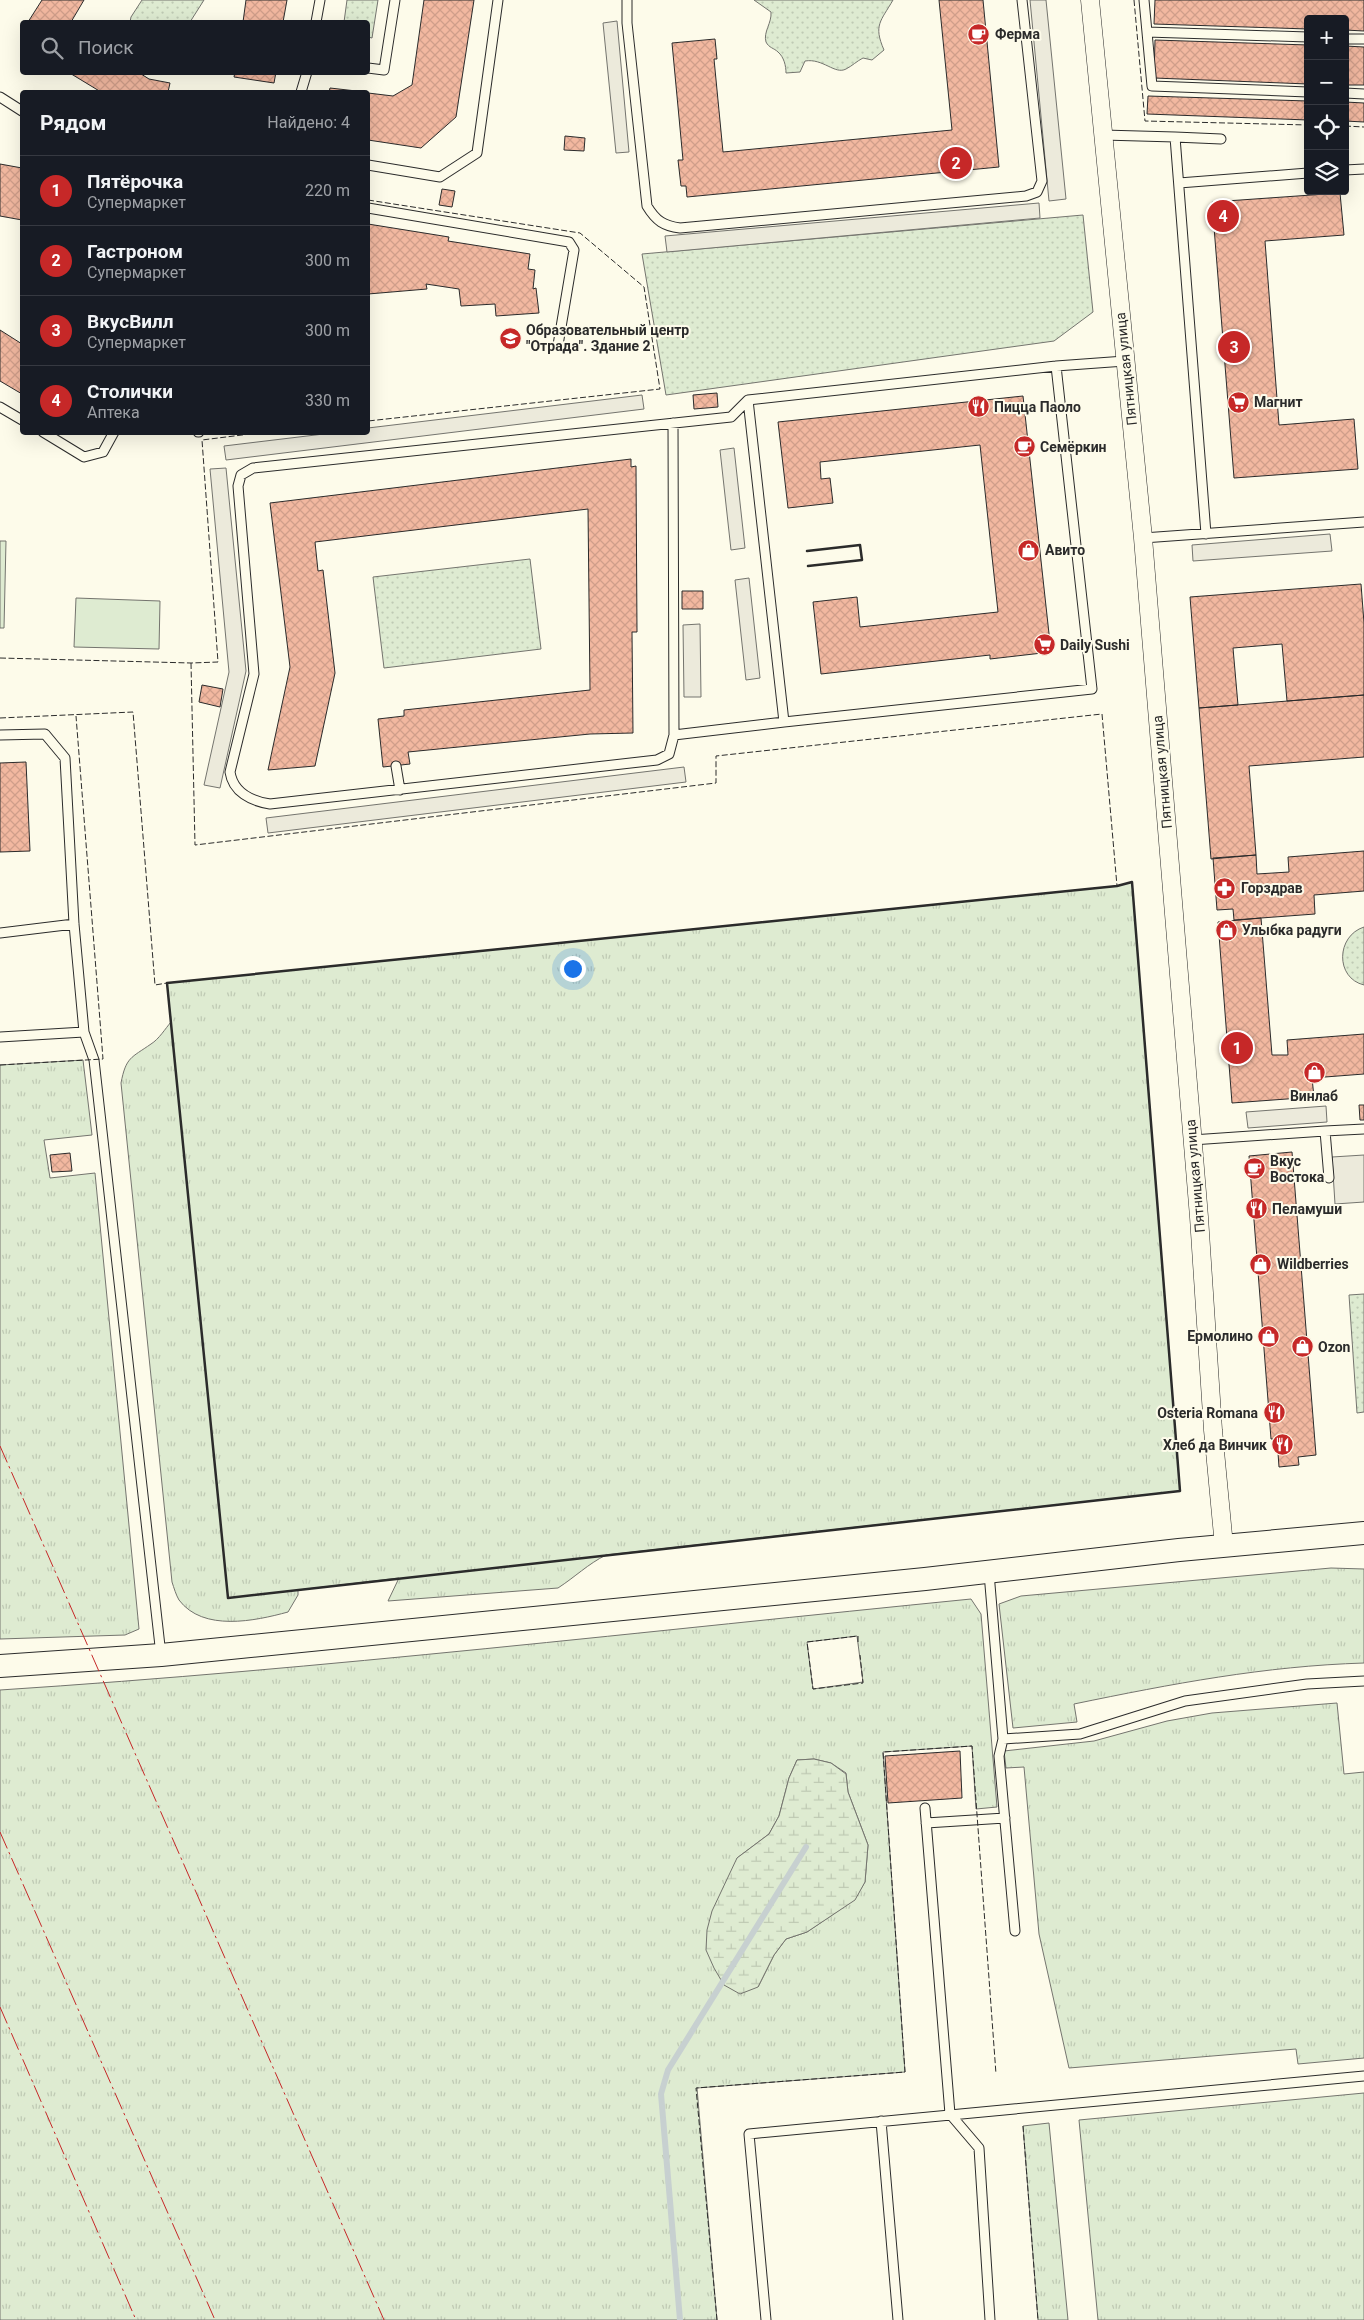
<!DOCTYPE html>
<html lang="ru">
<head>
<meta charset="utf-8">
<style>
  body { margin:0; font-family:Roboto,sans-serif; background:#20242c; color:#f1f3f6 }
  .controls { position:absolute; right:15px; top:15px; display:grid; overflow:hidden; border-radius:5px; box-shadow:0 5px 20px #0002 }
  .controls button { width:45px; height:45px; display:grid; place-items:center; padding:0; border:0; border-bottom:1px solid #363941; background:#171b24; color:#f1f3f6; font:25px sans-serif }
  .you { position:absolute; left:572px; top:968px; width:18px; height:18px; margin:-12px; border:4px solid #fff; border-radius:50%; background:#1a73e8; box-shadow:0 0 0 8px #1a73e833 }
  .badge { display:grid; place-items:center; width:32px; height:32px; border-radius:50%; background:#c62828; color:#fff; font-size:16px; font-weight:700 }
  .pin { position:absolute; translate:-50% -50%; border:2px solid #fff; box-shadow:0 1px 5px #0006 }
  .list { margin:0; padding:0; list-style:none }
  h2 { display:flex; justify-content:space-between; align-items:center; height:65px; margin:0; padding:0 20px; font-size:21px }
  h2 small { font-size:16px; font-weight:400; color:#9ea1a6 }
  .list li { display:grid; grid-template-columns:32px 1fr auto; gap:15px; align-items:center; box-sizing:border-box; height:70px; padding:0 20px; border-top:1px solid #363941 }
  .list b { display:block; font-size:19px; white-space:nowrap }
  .list p { margin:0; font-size:16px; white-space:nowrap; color:#9ea1a6 }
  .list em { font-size:16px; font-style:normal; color:#9ea1a6 }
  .icon { flex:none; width:28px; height:28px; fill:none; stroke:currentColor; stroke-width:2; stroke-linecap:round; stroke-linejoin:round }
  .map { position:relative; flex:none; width:1364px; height:2320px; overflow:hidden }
  .search { position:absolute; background:#171b24; box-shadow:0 5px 20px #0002; left:20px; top:20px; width:350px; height:55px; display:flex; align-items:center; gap:12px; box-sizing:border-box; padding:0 18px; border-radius:5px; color:#9ea1a6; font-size:19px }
  .panel { position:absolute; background:#171b24; box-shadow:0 5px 20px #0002; left:20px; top:90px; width:350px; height:345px; border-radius:5px }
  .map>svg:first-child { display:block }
</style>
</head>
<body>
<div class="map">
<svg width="1364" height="2320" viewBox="0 0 1364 2320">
  <defs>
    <pattern id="grass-tufts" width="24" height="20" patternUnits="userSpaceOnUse" patternTransform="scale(1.25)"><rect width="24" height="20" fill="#deebd1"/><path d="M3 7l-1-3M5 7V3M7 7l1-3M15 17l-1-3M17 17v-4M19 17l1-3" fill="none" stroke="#bfcab4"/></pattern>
    <pattern id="wetland-marsh" width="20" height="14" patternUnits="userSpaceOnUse" patternTransform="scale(1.25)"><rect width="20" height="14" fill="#deebd1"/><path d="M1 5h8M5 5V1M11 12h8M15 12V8" fill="none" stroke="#bfcab4"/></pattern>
    <pattern id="park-dots" width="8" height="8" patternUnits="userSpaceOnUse" patternTransform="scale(1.25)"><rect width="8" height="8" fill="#deebd1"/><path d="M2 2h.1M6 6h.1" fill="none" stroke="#bfcab4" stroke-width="1.8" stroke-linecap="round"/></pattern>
    <pattern id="building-cross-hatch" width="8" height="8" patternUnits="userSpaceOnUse" patternTransform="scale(1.25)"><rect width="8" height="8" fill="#f2b8a0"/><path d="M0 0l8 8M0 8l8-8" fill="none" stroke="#d09e8a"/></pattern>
  </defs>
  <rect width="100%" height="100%" fill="#fdfbea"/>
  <!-- grass -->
  <path fill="url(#grass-tufts)" stroke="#74746e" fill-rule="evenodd" d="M1132 882 1180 1491 606 1555C588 1564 575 1577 558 1588L388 1601 399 1578 298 1590V1595L288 1612C255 1621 203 1632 179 1600 176 1595 174 1588 172 1582L121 1083C126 1057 131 1058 151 1044 159 1039 165 1029 171 1022L167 983 1117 886Z
    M83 1060 92 1135 44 1140 50 1178 95 1173 139 1629 125 1635 0 1639V1065Z
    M1331 1568 1364 1569V1663C1265 1666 1171 1684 1074 1704L1077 1722 1013 1728 999 1604 1021 1596Z
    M971 1599 981 1614 997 1807 976 1809 972 1746 883 1752 905 2072 697 2088 717 2320H0V1690C324 1669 648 1631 971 1599ZM857 1636 863 1682 813 1689 807 1642ZM814 1759 831 1763 846 1773 848 1792 868 1845 865 1882 854 1900 807 1932 786 1939 774 1955 758 1987 737 1858 769 1834 779 1816 789 1778 797 1760Z
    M1337 1703 1344 1774 1364 1772V2058L1298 2064 1296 2049 1069 2068 1039 1934 1024 1767 1006 1768 1004 1751 1094 1741 1167 1721 1212 1713Z
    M1364 2093V2320H1098L1079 2120Z
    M1049 2123 1068 2320H1038L1023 2126Z"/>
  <!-- wetland -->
  <path fill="url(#wetland-marsh)" stroke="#74746e" d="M814 1759 831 1763 846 1774 848 1792 868 1845 865 1882 855 1900 807 1932 786 1939 774 1955 758 1987 740 1994 724 1985 714 1968 706 1950 707 1930 712 1911 737 1858 769 1834 779 1816 789 1778 797 1760Z"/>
  <!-- park -->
  <path fill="url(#park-dots)" stroke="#74746e" d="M142 0H204L190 22H130L131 17Z
    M347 0H378L372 38 368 37V22H344Z
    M754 0H893C881 21 873 25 884 50L872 60 863 58C857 61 852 66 846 69 835 75 823 58 805 61L800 72 786 73C786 66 784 57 778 52 774 48 769 48 766 42 763 32 772 23 771 12Z
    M1083 215 1093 312 1054 341 666 395 642 254Z
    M530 559 541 649 384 668 373 577Z
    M1364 927V985C1335 978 1336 936 1364 927Z
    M1364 1294V1412L1357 1413 1349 1295Z"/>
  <!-- garden -->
  <path fill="#deebd1" stroke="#74746e" d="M0 541H6L4 628H0Z
    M76 598 160 601 159 649 74 647Z"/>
  <!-- parking -->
  <path fill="#eceadb" stroke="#74746e" d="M1030 0H1046L1066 199 1049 201Z
    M617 21 629 152 616 153 603 23Z
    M1039 203 1040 218 667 252 665 236Z
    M642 395 644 409 226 460 224 446 332 433 368 432V428Z
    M734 448 745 548 731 550 720 450Z
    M226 468 246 671 220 788 204 785 229 672 210 469Z
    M1330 534 1332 551 1193 561 1192 545Z
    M749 578 760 678 746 680 735 580Z
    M700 624 701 697H684L683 625Z
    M684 767 686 782 268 833 266 818Z
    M1326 1106 1327 1122 1248 1128 1246 1112Z
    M1364 1155V1202L1335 1204 1332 1157Z"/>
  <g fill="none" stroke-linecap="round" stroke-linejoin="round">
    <!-- stream -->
    <path stroke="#c7d0d0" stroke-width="6" d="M680 2320 661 2094 668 2070 806 1847"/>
  </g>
  <!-- building -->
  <path fill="url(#building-cross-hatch)" stroke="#2b2b2b" d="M42 0H84L71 22H28Z
    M246 0H287L283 22H243Z
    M424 0H474L456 117 421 148 368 140V93L393 96 412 85Z
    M939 0H983L999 167 687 197 686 186H681L678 160H683L672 43 715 39 717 59H714L723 152 952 130Z
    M1155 0H1364V31L1345 30V19H1308V29L1154 24Z
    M1155 40 1308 45V84L1154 78Z
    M1345 46 1364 47V85H1345Z
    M68 72H138L149 79 170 83 168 92H101Z
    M235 72H276L274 83 234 77Z
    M330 88 365 92H329Z
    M1148 96 1308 101V120L1147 114Z
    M1345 102 1364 103V122L1345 121Z
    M565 136 585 138 584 151 564 150Z
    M0 164 22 168V220L0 216Z
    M442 189 455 191 452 207 439 205Z
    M1340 193 1344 235 1265 241 1279 425 1354 419 1358 469 1234 478 1212 202Z
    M368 224 449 237 448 241 530 254 528 269 535 270 533 289 536 288 539 313 496 316 495 304 461 306 459 289 426 284 427 289 368 294Z
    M0 330 22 344V394L0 381Z
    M717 393 718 407 694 409 693 395Z
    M1023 396 1051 652 990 659V655L821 674 813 602 857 597 860 627 998 612 980 445 820 462 821 479 830 478 833 503 788 508 778 422Z
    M631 459V467L636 466 637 632H632L633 733 590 734 408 752 410 764 383 767 378 719 404 716V710L590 690 588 509 315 542 318 571 323 570 335 673 315 766 268 770 290 667 270 503Z
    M1361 584 1364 623V695L1287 701 1282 644 1233 648 1238 705 1199 708 1190 597Z
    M682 591H703V609H682Z
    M202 685 223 689 220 707 199 702Z
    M1364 695V757L1249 766 1256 855 1211 859 1199 708Z
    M26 762 30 851 0 852V763Z
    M1364 851V891L1314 895 1315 914 1234 920 1233 909 1217 910 1213 858 1256 855 1257 874 1289 872 1288 857Z
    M1261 918 1272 1055H1288L1287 1040 1364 1034V1074L1312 1078 1314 1097 1232 1103 1218 922Z
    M1359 1105H1364V1120H1360Z
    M1292 1152 1316 1455 1298 1457 1299 1465 1279 1467 1277 1439H1271L1249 1156Z
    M70 1153 72 1171 52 1172 50 1155Z
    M960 1751 962 1798 888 1803 885 1756Z"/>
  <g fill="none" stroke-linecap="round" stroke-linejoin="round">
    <defs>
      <path id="service" d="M627 0V23L647 206C656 221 664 226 680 228L1026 196 1037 192 1042 181 1022 0
        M1144 0 1152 86 1308 92
        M316 22 320 0
        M1147 32 1308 37
        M1345 39H1364
        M368 68 384 70 395 0
        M301 92 307 72
        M1345 93 1364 94
        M0 97 22 111
        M1103 135 1175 137 1206 534
        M1175 137 1221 139
        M368 165 440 177 477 153 498 0
        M1345 170 1364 169
        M1179 183 1308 173
        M368 208 569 242 574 250 558 345
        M1056 366 1092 689 784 722 748 400 1056 366 1125 361
        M748 400 731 417 253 468 241 475 238 486 254 674 230 772C233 792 251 801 270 804L657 760 669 754 674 735 784 722
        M0 407 22 420
        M673 423 674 735
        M43 432 84 457 103 452 114 432
        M198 432H199
        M1143 538 1364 522
        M0 735 45 734 65 758 74 924 84 1032 94 1060 161 1655
        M396 766 400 790
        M0 933 74 924
        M0 1037 84 1032
        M1325 1131 1364 1129
        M1192 1140 1325 1131 1329 1178
        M989 1573 1003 1739 1080 1734 1185 1701 1307 1684 1364 1681
        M1003 1739 999 1756 1015 1931
        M925 1808 950 2114 979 2148 990 2320
        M926 1823 1005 1818
        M881 2121 898 2320
        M766 2320 749 2134 1364 2076"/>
      <path id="minor" d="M1090 0 1143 538 1199 1217 1213 1430 1224 1546"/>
      <path id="tertiary" d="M0 1666 161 1655 925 1579 1179 1550 1364 1533"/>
    </defs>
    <!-- service casing -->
    <use href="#service" stroke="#2b2b2b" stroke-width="11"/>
    <!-- minor casing -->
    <use href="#minor" stroke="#2b2b2b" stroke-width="19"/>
    <!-- tertiary casing -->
    <use href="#tertiary" stroke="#2b2b2b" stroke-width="24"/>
    <!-- service -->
    <use href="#service" stroke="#fdfbea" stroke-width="9"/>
    <!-- minor -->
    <use href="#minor" stroke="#fdfbea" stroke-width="18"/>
    <!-- tertiary -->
    <use href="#tertiary" stroke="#fdfbea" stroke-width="22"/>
    <!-- fence -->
    <path stroke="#2b2b2b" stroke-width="1" stroke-dasharray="6 2.5" stroke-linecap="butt" d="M1134 0 1145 121 1308 125
      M1345 126 1364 127
      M368 200 580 233 644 287 660 389 368 421
      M0 658 191 663 218 662 202 440 266 432
      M191 663 195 845 716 783V756L1102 714 1117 886
      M0 718 133 712 155 985 167 983
      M0 1065 103 1059 76 716
      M858 1642V1636L807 1642 813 1689 863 1683 860 1655
      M1023 2126 1038 2320
      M717 2320 696 2088 905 2072 883 1752 972 1746 996 2074"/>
    <!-- wall -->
    <path stroke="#2b2b2b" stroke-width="2.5" d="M807 551 860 545 862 560 808 566
      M1132 882 1180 1491 228 1598 167 983 1117 886Z"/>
    <!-- power -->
    <path stroke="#c62828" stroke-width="1" stroke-dasharray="18 4 2.5 4" stroke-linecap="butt" d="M0 1446 384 2320
      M0 1832 215 2320
      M0 2007 136 2320"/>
  </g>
  <!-- icons -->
  <defs>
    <symbol id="cafe-disc" viewBox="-11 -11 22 22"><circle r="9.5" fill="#c62828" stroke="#fdfbea"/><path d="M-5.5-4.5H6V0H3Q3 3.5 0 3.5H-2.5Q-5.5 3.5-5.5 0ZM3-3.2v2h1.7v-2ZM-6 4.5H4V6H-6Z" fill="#fff"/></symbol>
    <symbol id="school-disc" viewBox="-11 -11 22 22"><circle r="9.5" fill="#c62828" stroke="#fdfbea"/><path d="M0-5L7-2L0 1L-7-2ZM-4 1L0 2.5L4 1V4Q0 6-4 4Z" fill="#fff"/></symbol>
    <symbol id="supermarket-disc" viewBox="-11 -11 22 22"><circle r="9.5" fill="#c62828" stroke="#fdfbea"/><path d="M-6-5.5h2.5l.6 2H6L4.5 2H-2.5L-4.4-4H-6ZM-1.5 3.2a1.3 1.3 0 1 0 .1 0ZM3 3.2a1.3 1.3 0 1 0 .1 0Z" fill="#fff"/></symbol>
    <symbol id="restaurant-disc" viewBox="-11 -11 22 22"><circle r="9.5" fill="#c62828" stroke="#fdfbea"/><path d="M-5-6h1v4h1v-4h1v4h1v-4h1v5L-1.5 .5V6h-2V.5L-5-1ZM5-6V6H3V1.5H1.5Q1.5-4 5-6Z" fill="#fff"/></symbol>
    <symbol id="shop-disc" viewBox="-11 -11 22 22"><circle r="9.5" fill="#c62828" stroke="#fdfbea"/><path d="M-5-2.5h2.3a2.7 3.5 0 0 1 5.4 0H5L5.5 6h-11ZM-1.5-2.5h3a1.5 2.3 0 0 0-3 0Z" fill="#fff"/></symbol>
    <symbol id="pharmacy-disc" viewBox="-11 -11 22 22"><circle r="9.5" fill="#c62828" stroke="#fdfbea"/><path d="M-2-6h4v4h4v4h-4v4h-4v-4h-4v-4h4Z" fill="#fff"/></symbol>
  </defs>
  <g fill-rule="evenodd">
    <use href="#cafe-disc" x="966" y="22" width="25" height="25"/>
    <use href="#school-disc" x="498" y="326" width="25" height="25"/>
    <use href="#supermarket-disc" x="1226" y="390" width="25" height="25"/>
    <use href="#restaurant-disc" x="966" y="394" width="25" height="25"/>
    <use href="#cafe-disc" x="1012" y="434" width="25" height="25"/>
    <use href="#shop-disc" x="1016" y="538" width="25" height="25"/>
    <use href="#supermarket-disc" x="1032" y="632" width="25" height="25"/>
    <use href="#pharmacy-disc" x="1212" y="876" width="25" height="25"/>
    <use href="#shop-disc" x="1214" y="918" width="25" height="25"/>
    <use href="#shop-disc" x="1302" y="1060" width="25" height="25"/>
    <use href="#cafe-disc" x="1242" y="1156" width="25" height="25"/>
    <use href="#restaurant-disc" x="1244" y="1196" width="25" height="25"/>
    <use href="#shop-disc" x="1248" y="1252" width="25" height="25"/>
    <use href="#shop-disc" x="1256" y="1324" width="25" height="25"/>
    <use href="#shop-disc" x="1290" y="1334" width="25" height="25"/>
    <use href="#restaurant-disc" x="1262" y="1400" width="25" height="25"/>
    <use href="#restaurant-disc" x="1270" y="1432" width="25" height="25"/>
  </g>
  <g text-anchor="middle" stroke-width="4" stroke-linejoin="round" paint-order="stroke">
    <!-- poi labels -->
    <g font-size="14" font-weight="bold" fill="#2b2b2b" stroke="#fdfbea" text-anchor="start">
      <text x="995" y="39">Ферма</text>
      <text x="526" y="335">Образовательный центр<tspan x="526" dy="16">"Отрада". Здание 2</tspan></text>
      <text x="1254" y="407">Магнит</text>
      <text x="994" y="412">Пицца Паоло</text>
      <text x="1040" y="452">Семёркин</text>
      <text x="1045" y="555">Авито</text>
      <text x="1060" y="650">Daily Sushi</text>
      <text x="1241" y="893">Горздрав</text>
      <text x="1242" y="935">Улыбка радуги</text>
      <text x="1314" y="1101" text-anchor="middle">Винлаб</text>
      <text x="1270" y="1166">Вкус<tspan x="1270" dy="16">Востока</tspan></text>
      <text x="1272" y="1214">Пеламуши</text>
      <text x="1277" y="1269">Wildberries</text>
      <text x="1253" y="1341" text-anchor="end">Ермолино</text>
      <text x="1318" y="1352">Ozon</text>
      <text x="1258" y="1418" text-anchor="end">Osteria Romana</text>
      <text x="1267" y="1450" text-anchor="end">Хлеб да Винчик</text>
    </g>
    <!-- street labels -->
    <g font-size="14" fill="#2b2b2b" stroke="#fdfbea">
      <text transform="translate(1126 369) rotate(-96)" y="5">Пятницкая улица</text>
      <text transform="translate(1162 772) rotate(-95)" y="5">Пятницкая улица</text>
      <text transform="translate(1195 1176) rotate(-95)" y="5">Пятницкая улица</text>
    </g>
  </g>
</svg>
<div class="controls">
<button>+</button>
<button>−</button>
<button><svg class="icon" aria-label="locate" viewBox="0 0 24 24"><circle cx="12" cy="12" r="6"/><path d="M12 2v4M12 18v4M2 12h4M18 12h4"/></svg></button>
<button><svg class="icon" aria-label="layers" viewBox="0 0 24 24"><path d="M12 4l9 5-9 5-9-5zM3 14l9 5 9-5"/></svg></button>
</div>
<div class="you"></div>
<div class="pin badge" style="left:1237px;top:1048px">1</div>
<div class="pin badge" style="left:956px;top:163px">2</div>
<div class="pin badge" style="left:1234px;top:347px">3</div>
<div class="pin badge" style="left:1223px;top:216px">4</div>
<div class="search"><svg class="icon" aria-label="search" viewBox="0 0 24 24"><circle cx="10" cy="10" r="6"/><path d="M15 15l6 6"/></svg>Поиск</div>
<section class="panel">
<h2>Рядом<small>Найдено: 4</small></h2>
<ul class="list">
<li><span class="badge">1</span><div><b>Пятёрочка</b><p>Супермаркет</p></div><em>220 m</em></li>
<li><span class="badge">2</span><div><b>Гастроном</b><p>Супермаркет</p></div><em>300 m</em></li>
<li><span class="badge">3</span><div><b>ВкусВилл</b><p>Супермаркет</p></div><em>300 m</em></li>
<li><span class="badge">4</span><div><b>Столички</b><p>Аптека</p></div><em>330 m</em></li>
</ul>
</section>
</div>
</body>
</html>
